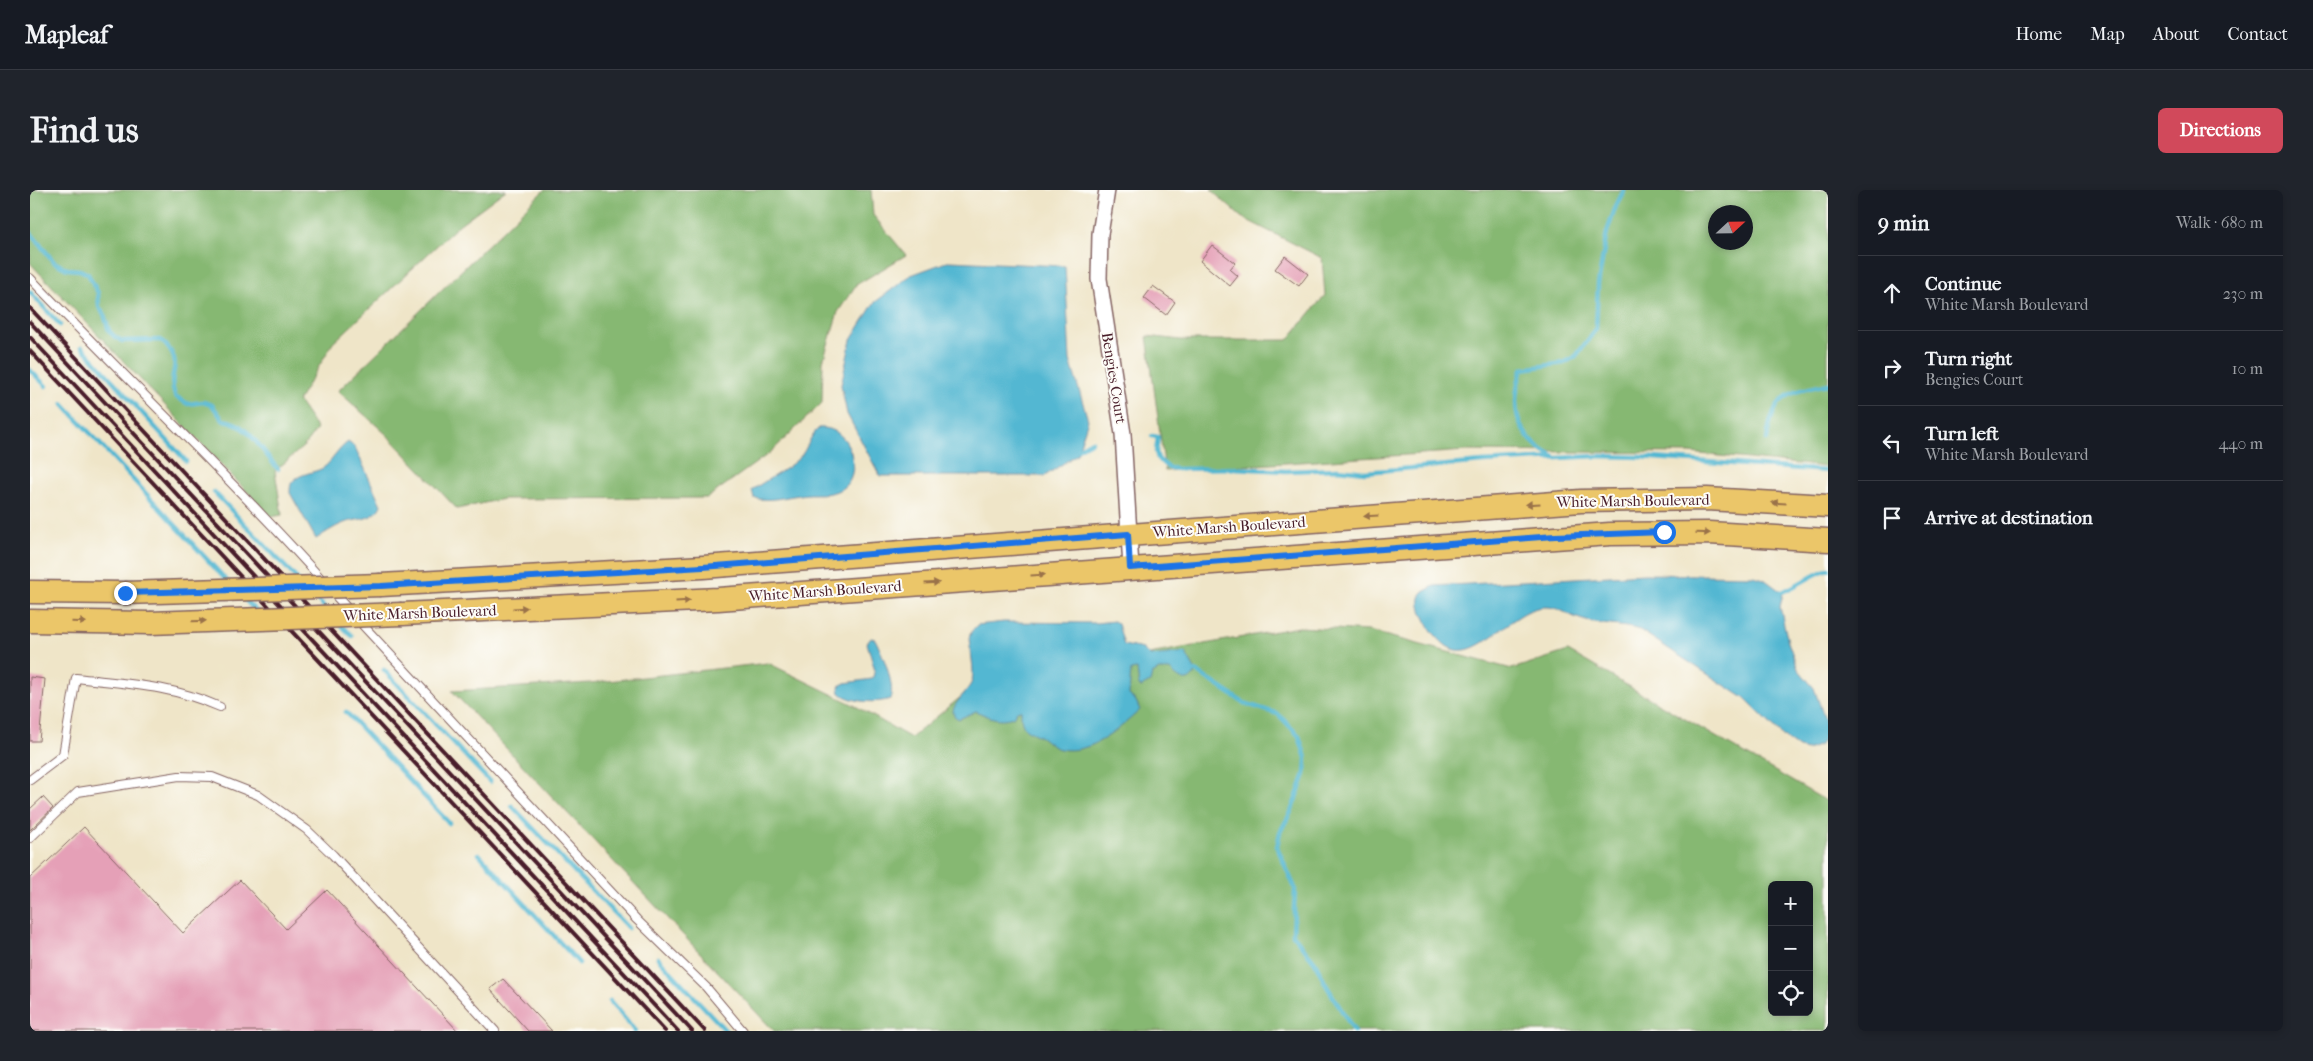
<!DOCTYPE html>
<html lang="en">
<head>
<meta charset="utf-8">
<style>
  body { margin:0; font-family:"IM FELL French Canon",serif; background:#20242c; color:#f1f3f6 }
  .controls { position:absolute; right:15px; bottom:15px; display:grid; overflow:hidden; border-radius:8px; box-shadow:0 2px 8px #0003 }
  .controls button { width:45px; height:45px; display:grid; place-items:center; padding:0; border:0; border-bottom:1px solid #363941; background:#171b24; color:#f1f3f6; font:25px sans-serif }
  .compass { position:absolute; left:1678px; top:15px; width:45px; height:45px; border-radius:50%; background:#171b24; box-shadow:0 2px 8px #0003; rotate:68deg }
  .stop { position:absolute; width:15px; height:15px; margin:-11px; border:4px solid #1a73e8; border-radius:50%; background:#fff }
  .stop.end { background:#1a73e8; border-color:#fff; box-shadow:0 1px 5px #0008 }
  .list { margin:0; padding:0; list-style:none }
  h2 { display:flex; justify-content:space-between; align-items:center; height:65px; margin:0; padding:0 20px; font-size:21px }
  h2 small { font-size:16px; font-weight:400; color:#9ea1a6 }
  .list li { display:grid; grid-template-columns:32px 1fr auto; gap:15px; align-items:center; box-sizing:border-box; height:75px; padding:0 20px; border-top:1px solid #363941 }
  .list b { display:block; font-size:19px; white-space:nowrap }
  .list p { margin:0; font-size:16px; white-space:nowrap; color:#9ea1a6 }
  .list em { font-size:16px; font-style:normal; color:#9ea1a6 }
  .icon { flex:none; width:28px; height:28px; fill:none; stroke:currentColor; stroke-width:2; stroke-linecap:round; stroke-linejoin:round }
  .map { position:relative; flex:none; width:1798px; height:841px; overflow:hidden; border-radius:8px }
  header { display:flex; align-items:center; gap:30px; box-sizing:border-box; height:70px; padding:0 25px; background:#171b24; border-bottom:1px solid #363941 }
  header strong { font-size:24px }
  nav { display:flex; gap:28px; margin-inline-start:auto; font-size:18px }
  .intro { display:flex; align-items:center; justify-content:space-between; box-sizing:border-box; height:120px; padding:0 30px }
  h1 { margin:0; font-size:35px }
  .button { padding:12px 22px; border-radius:8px; background:#d1495b; color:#fff; font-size:18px; font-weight:700 }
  main { display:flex; gap:30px; padding:0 30px }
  aside { flex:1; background:#171b24; border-radius:8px; box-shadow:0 2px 8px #0003 }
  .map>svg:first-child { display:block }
</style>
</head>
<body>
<header>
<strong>Mapleaf</strong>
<nav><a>Home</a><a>Map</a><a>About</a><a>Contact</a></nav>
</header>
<div class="intro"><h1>Find us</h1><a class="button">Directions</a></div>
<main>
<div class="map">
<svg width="1798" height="841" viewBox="0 0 1798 841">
  <rect width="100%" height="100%" fill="#fdfcf7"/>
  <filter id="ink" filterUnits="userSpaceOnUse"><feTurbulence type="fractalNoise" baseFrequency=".02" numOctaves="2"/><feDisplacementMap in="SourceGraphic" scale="10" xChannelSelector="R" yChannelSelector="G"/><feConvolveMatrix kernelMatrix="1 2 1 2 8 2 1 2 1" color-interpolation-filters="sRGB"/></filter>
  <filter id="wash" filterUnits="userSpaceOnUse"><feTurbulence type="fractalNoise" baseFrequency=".0096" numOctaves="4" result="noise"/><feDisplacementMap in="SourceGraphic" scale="20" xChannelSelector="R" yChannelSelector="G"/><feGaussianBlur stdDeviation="1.12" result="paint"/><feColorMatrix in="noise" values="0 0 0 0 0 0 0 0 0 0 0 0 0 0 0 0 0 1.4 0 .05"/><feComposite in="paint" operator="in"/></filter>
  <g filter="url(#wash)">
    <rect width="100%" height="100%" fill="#efe5c8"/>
    <!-- forest -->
    <path fill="#86b872" stroke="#686c4e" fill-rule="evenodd" d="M0 0H476L430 34 303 153 268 211 287 239 274 256 245 281 252 325 241 327 0 73Z
      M514 0H841L843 25 876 65 826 95 808 122 793 171 792 213 741 262 677 308 473 309 427 319 356 244 308 201Z
      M1181 0H1798V277L1660 263 1436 261 1135 281 1117 146 1151 150H1258L1295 105 1292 68 1211 27ZM1716 22V52H1686V22Z
      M1269 437 1339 441 1482 479 1538 461 1798 612V841H744L422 501 560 493 738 473 822 514 881 548 967 477 1108 466ZM1742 695H1779V822H1742Z"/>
    <!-- water -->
    <path fill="#53b7d2" stroke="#4e6b7e" d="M919 71 1035 76 1040 170 1058 230 1047 264 1015 286H850L817 224 811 195 821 150 844 113 881 85Z
      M789 238C822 235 834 286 811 299 798 307 784 302 770 305 754 307 740 312 724 308L722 300C737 289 755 281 769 268 778 259 779 246 789 238Z
      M318 252 325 257 351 315C344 331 329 328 314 333 304 337 295 343 286 349L260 303C260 299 260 294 263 291 271 283 284 283 293 278 301 273 307 260 318 252Z
      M1615 384 1724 386 1734 389 1753 403 1750 417 1758 452 1768 479 1784 498 1795 530V546L1790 555 1777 560 1768 558 1758 551 1714 508 1610 440C1590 434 1569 436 1550 429 1537 425 1528 416 1514 417 1480 418 1445 480 1414 454 1405 446 1399 438 1394 427 1390 419 1387 409 1393 402L1404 396Z
      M1084 431 1088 434 1094 455 1113 459 1120 466 1155 462 1166 481C1158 497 1149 489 1140 480H1129L1122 484 1120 492 1111 497 1109 496 1107 479 1101 480 1099 505 1106 511 1110 520C1089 539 1061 565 1030 559 1023 558 1017 551 1011 547 994 538 991 540 991 520L987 521 983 527C968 532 959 527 946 521L929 529C911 522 939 502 942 491 945 479 940 461 939 448L941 442 947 435 974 432 1066 433Z
      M841 448 845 449C852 463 866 495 860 509 848 514 819 512 810 503L809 496 815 493 842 489 845 481 837 453Z"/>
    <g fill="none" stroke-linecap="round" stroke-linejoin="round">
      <!-- stream -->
      <path stroke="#53b7d2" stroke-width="4.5" d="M0 42 24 72 37 79 50 80 58 84 68 103 69 117 74 124 79 141 85 147 92 151 131 150C158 176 135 179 145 206L158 214 173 212 182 215 193 230C217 232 233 262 248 279
        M0 102 30 135
        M52 157 156 271
        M0 180 16 196
        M33 214 198 392
        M1122 246 1128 247 1126 262 1128 269 1139 278 1148 279 1204 278 1256 281 1308 279 1335 282 1453 272 1568 266 1610 267 1798 281
        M1737 250C1743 204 1757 203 1798 194
        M1044 261 1062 251
        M1524 267C1486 247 1479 219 1492 179L1534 173 1546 166 1566 139 1568 94 1577 42 1586 16 1594 0
        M184 302 268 390
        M1752 402C1768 395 1782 385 1798 379
        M282 404 295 418
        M212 407 226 421
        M309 433 322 446
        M354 480 460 592
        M1166 481 1214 513 1248 524 1269 546 1276 568 1275 584 1261 622 1250 642 1247 657 1265 698 1263 745 1285 772 1295 793 1324 841
        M316 522 419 633
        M482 616 598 738
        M449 664 549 773
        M628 768 696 841
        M580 811 605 841"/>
    </g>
    <g id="blocks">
      <!-- building -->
      <path fill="#e5a0b7" d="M1182 55 1205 73 1200 79 1208 86 1200 96 1170 71Z
        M1255 66 1278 84 1269 96 1245 79Z
        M1123 96 1145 112 1136 125 1114 108Z
        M0 487 15 489 9 551H0Z
        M13 607 23 618 0 640V619Z
        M54 637 153 743 210 690 256 739 297 700 428 841H0V688Z
        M473 789 522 841H498L460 799Z"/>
    </g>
  </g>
  <g filter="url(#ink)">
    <use href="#blocks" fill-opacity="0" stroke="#846462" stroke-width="1"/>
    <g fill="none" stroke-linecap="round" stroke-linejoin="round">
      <defs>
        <path id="service" d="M0 88C97 190 200 287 294 392
          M301 401 321 422
          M328 430 607 730 676 797 713 841
          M0 590 33 565 46 488C98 494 140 495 190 517
          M0 648 48 602 149 586 182 587 228 605 277 640 303 665 465 841"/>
        <path id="minor" d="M1077 0 1070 44 1069 89 1093 244 1101 378"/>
        <path id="primary" d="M351 395 673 377 1551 311 1677 309 1798 316
          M0 402 95 403
          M372 424 688 409 1580 344 1679 343 1798 350
          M0 431 120 433"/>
      </defs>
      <!-- service casing -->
      <use href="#service" stroke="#846462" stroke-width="10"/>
      <!-- minor casing -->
      <use href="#minor" stroke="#846462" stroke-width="18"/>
      <!-- primary casing -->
      <use href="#primary" stroke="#846462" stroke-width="25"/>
      <!-- service -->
      <use href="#service" stroke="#fff" stroke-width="8"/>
      <!-- minor -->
      <use href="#minor" stroke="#fff" stroke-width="15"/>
      <!-- primary -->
      <use href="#primary" stroke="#ebc669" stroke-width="22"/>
      <!-- rail -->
      <path stroke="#4a1f2b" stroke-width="4" d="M0 118 675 841
        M0 132 662 841
        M0 147 648 841
        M0 161 635 841"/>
      <defs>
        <path id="primary-bridge" d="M95 403 351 395
          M120 433 372 424"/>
      </defs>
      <!-- primary-bridge casing -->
      <use href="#primary-bridge" stroke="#846462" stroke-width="25" stroke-linecap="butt"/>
      <!-- primary-bridge -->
      <use href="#primary-bridge" stroke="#ebc669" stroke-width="22"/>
    </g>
    <!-- one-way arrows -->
    <defs><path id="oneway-solid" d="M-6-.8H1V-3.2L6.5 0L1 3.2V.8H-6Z" transform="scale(1.25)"/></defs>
    <g fill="#9a724a">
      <use href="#oneway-solid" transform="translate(1749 313) rotate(-177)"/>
      <use href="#oneway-solid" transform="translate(1503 314) rotate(176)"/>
      <use href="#oneway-solid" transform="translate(1341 326) rotate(176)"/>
      <use href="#oneway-solid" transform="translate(1673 343) rotate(1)"/>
      <use href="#oneway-solid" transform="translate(1008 385) rotate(-4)"/>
      <use href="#oneway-solid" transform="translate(902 393) rotate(-4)"/>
      <use href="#oneway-solid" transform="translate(653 411) rotate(-3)"/>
      <use href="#oneway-solid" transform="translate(490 418) rotate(-3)"/>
      <use href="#oneway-solid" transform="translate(169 431) rotate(-2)"/>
      <use href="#oneway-solid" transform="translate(49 432) rotate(1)"/>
    </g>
  </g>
  <g fill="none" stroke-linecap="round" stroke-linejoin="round" filter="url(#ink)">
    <!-- route -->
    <path stroke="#1a73e8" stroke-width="6" d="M95 403 351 396 673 377 1098 344 1100 378 1525 346 1634 342"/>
  </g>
  <g text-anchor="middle" stroke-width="4" stroke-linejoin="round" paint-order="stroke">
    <!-- street labels -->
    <g font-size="15" fill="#4a1f2b" stroke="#fdfcf7">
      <text transform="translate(1084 188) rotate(81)" y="5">Bengies Court</text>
      <text transform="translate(1603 311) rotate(-1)" y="5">White Marsh Boulevard</text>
      <text transform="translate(1199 337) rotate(-4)" y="5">White Marsh Boulevard</text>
      <text transform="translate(795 401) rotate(-4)" y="5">White Marsh Boulevard</text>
      <text transform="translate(390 423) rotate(-2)" y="5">White Marsh Boulevard</text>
    </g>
  </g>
</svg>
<div class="controls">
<button>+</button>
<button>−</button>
<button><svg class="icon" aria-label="locate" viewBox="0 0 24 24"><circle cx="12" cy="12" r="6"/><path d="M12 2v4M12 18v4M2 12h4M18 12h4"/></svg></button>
</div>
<svg class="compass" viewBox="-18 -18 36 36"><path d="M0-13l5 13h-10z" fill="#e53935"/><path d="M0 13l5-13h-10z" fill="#9ea1a6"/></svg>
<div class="stop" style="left:1634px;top:342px"></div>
<div class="stop end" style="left:95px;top:403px"></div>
</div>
<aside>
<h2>9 min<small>Walk · 680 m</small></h2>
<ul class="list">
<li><svg class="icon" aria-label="ahead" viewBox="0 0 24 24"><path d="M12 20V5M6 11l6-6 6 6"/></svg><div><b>Continue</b><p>White Marsh Boulevard</p></div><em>230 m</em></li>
<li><svg class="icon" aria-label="right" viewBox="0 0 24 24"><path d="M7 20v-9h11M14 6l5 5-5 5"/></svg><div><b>Turn right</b><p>Bengies Court</p></div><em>10 m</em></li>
<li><svg class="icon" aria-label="left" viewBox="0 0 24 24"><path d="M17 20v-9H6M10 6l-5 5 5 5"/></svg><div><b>Turn left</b><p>White Marsh Boulevard</p></div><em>440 m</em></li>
<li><svg class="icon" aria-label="arrive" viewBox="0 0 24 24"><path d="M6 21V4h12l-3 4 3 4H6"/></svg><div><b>Arrive at destination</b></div></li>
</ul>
</aside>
</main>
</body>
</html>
